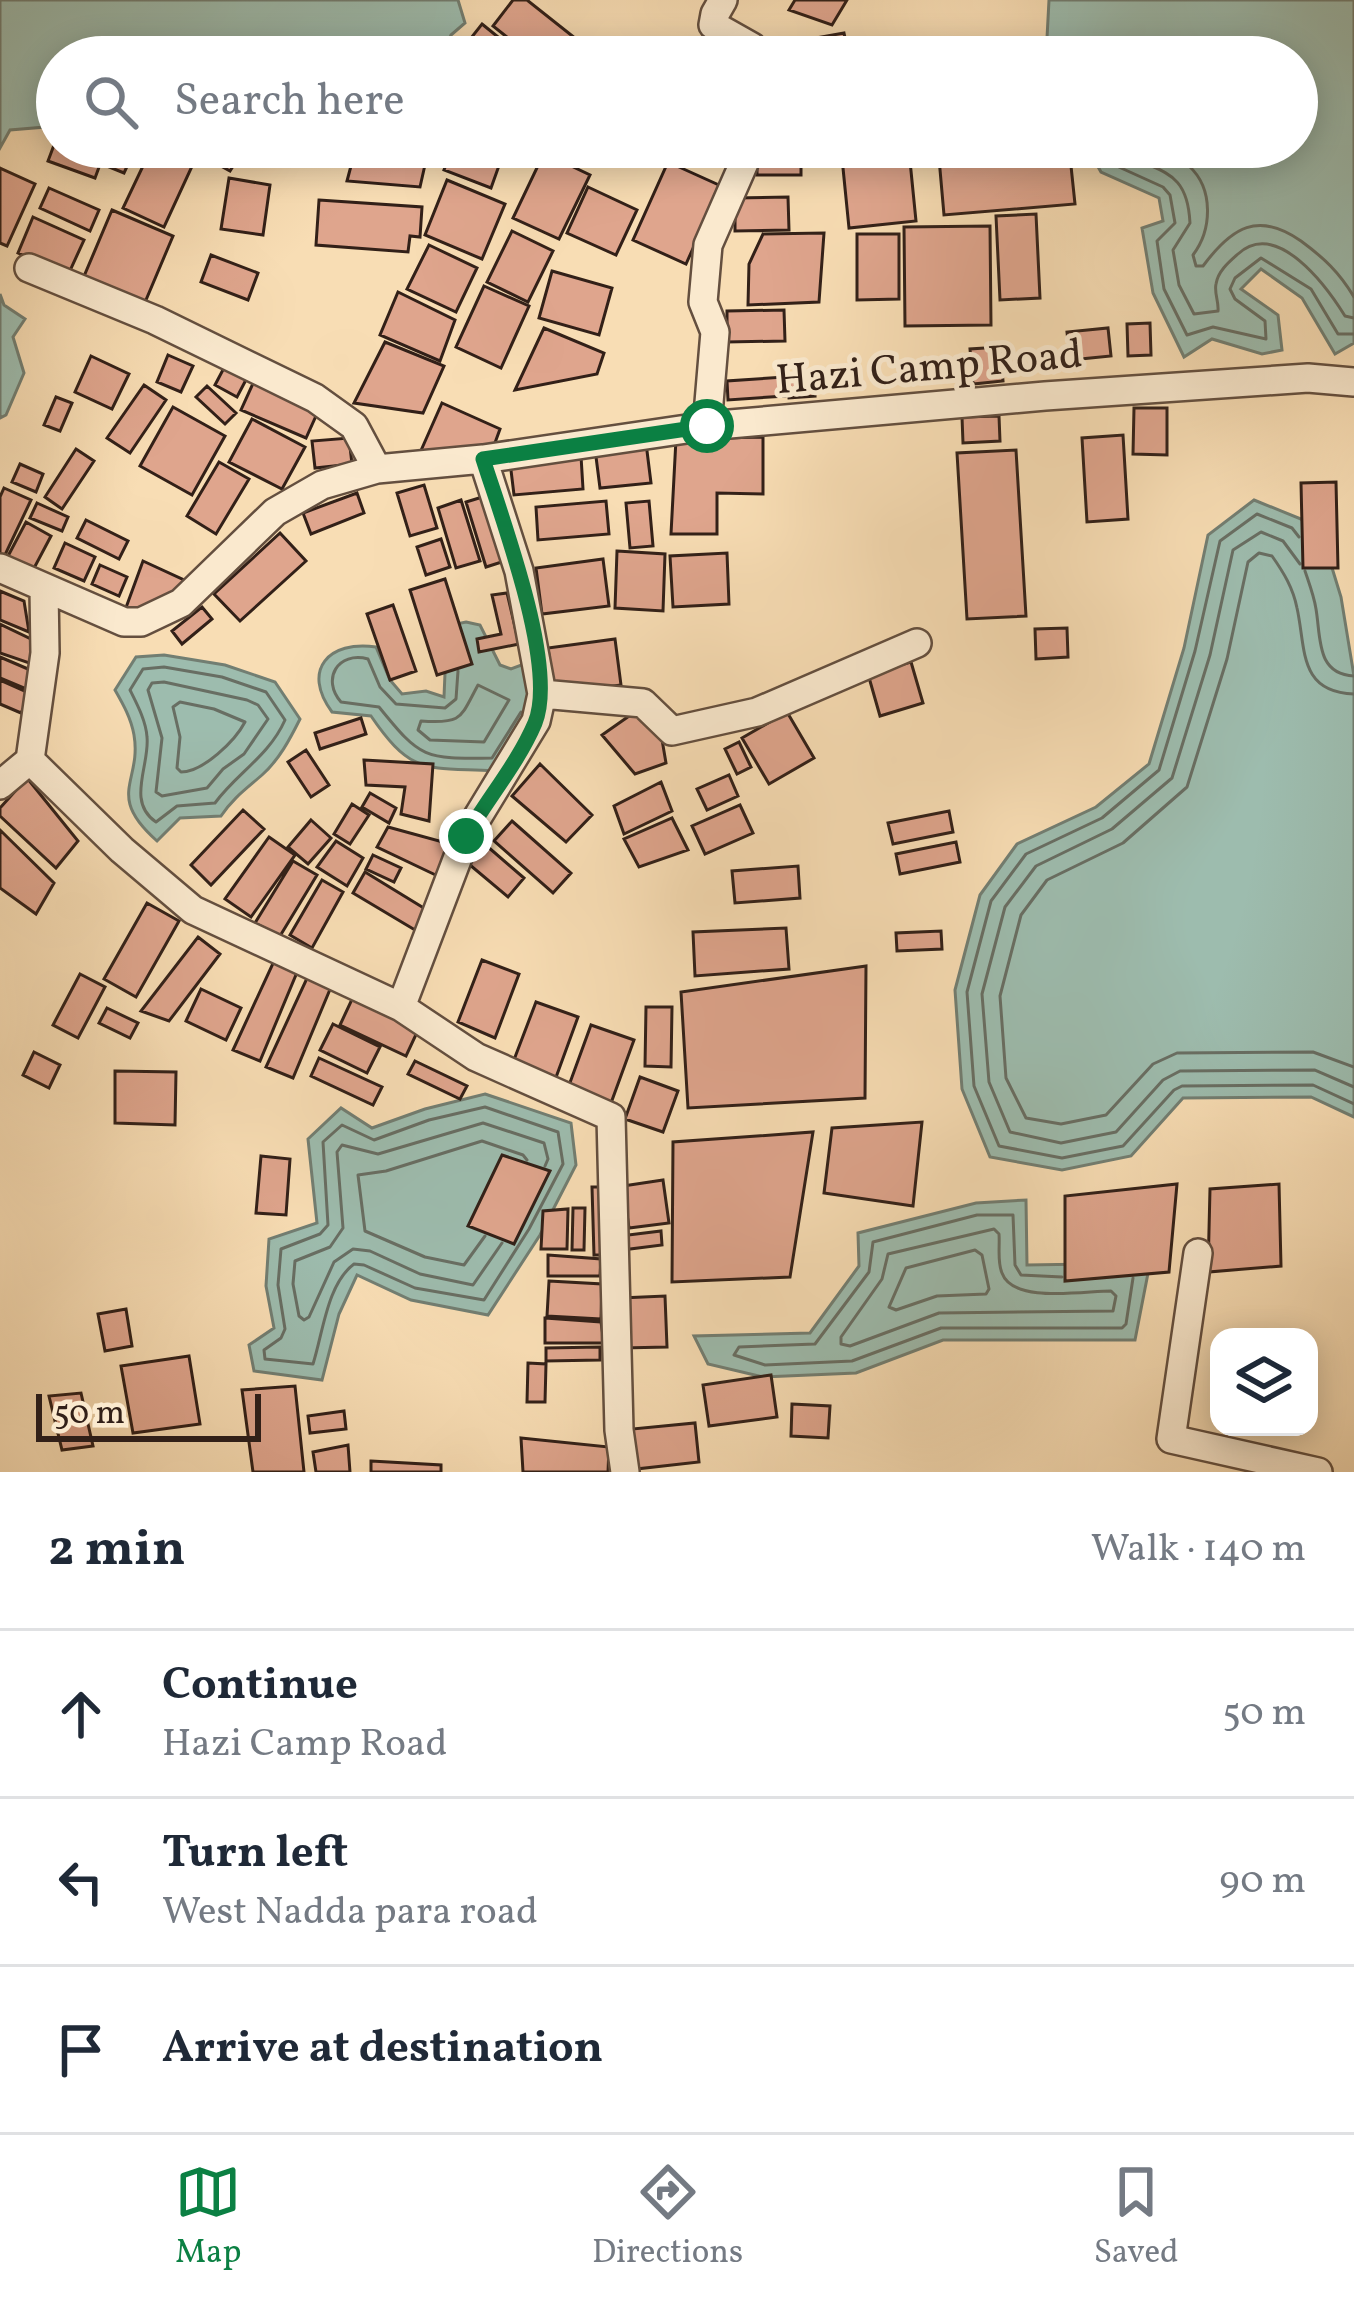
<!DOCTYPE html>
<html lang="en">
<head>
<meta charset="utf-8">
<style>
  body { margin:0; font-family:Vollkorn,serif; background:#f6f6f7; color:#1f2937 }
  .controls { position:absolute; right:36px; bottom:36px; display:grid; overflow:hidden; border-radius:24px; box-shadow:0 6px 30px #0003 }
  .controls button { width:108px; height:108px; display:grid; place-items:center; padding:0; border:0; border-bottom:3px solid #e0e1e3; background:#fff; color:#1f2937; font:60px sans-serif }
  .scale { position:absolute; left:36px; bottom:30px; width:225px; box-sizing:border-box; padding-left:12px; border:6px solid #322018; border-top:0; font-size:33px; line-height:42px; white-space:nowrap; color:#322018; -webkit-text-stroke:9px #fae9ce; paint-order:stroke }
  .stop { position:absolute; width:36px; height:36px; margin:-27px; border:9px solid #0b8043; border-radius:50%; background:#fff }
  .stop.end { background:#0b8043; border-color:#fff; box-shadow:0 3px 12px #0008 }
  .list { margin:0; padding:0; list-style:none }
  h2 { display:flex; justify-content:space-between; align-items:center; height:156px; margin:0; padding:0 48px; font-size:51px }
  h2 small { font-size:39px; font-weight:400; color:#747a83 }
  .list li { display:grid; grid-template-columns:78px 1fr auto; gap:36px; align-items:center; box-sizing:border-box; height:168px; padding:0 48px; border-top:3px solid #e0e1e3 }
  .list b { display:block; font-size:45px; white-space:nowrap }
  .list p { margin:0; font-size:39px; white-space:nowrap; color:#747a83 }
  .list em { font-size:39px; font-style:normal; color:#747a83 }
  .icon { flex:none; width:66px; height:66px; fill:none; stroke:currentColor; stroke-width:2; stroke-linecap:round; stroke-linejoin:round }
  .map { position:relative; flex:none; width:1354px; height:1472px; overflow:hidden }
  .search { position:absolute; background:#fff; box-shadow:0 6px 30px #0003; left:36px; right:36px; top:36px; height:132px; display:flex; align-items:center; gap:30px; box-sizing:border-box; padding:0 42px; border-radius:66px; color:#747a83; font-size:45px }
  .sheet { height:660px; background:#fff }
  nav { display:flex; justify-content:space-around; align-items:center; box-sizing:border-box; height:168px; border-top:3px solid #e0e1e3; background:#fff; font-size:33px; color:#747a83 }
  nav a { display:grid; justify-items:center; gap:6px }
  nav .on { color:#0b8043 }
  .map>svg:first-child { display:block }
</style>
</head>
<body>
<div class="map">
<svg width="1354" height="1472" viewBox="0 0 1354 1472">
  <rect width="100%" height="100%" fill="#f8ddb4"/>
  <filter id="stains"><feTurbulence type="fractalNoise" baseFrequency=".00167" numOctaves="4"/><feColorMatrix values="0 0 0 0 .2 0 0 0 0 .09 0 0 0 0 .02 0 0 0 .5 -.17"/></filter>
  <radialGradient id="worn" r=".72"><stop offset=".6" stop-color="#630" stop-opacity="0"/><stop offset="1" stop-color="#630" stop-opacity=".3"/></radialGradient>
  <!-- water -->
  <path fill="#9dbcae" stroke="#727e72" stroke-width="3" d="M0 0H458L465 23 451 35 443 55 414 46 380 57H57V126L10 130 0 148Z
    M1049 0H1354V343L1335 354 1302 298 1261 269 1241 289 1278 315 1282 350 1262 354 1212 339 1184 357 1153 293 1142 228 1163 221 1159 198 1101 172 1087 147H1297V57H1071L1061 52 1056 57H1046Z
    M0 294 4 305 25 319 13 337 24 373 6 415 0 418Z
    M1254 500 1301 519 1329 558 1341 597 1354 676V1117L1311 1097 1183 1098 1131 1156 1062 1170 990 1157 962 1089 955 990 980 895 1017 844 1096 807 1149 764 1184 648 1208 535Z
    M466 622 480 625 500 665 511 669 532 661 539 694 493 771C426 767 412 776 371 716L332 712C301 670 329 640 376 647L390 680 402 694 426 691 444 697 447 626Z
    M164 655 225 665 275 682 300 719C290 739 279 760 262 775 246 789 233 798 221 816L180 818 157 841C105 795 142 782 134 735 131 718 123 704 115 690L136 657Z
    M485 1094 571 1123 576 1165 540 1235 488 1315 411 1300 357 1275 339 1314 322 1380 254 1371 249 1345 274 1328 266 1286 269 1239 317 1223 308 1139 341 1108 372 1128 425 1109Z
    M1026 1200 1027 1265 1150 1263 1135 1340H943L856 1373 763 1377 708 1364 694 1336 810 1333 859 1266 858 1233 976 1203Z"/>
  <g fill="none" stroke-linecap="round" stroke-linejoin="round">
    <!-- shore -->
    <path stroke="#686e63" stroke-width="3" d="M1100 147 1110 163 1163 187 1170 195 1175 223 1157 241 1164 289 1187 335 1213 327 1266 339 1265 321 1235 299 1230 289 1235 278 1261 258 1311 289 1338 334H1354
      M1118 147C1154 176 1187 163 1190 223L1173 250 1179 285 1194 314 1218 311C1219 302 1214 293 1216 284 1218 271 1229 262 1238 254 1277 218 1327 287 1345 316L1354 318
      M1155 147C1167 152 1180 157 1189 166 1214 189 1212 230 1193 255L1196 266H1203C1232 227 1258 211 1301 241 1324 258 1339 272 1354 297
      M1299 537 1292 528 1257 514 1220 541 1195 651 1159 770 1102 818 1026 854 991 901 967 992 974 1086 999 1146 1062 1158 1123 1146 1174 1090 1182 1086 1313 1085 1354 1104
      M1300 564 1283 541 1261 532 1233 550 1210 655 1172 778 1112 829 1036 866 1005 907 982 994 989 1082 1010 1132 1061 1143 1116 1132 1163 1080 1180 1071 1315 1070 1354 1087
      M1305 571C1309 583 1314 596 1316 609 1321 638 1316 674 1354 676
      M164 667 222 677 266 692 285 720C269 756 237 773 215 803L177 806 156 822C126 802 150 765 147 737 146 721 137 704 130 690L143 669Z
      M458 671 456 699 445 708 396 704 380 687 368 659C338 651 321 679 341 702L379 707C421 759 424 759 492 758L521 712
      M164 682 247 700 258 705 268 719 244 754 223 769 207 788 162 796 156 792 162 738 148 690 152 683Z
      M478 685 509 700 484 742 430 740 418 730 421 721C463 724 460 718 478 685Z
      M1354 694C1298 692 1306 648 1297 608 1293 588 1284 573 1272 556L1259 553 1248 562 1227 659 1187 787 1123 843 1047 880 1021 915 1000 996 1006 1078 1026 1118 1061 1124 1106 1115 1153 1064 1177 1053 1313 1052 1354 1067
      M180 702 214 709 245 722C235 741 203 772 181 772L177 768 180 737 173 707Z
      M485 1107 558 1132 563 1164 529 1229 484 1300 415 1288 364 1265 354 1264C327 1284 323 1333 313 1364L265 1359 264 1350 281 1338 285 1329 278 1285 281 1249 320 1234 328 1225 323 1142 342 1125 374 1140 429 1120Z
      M994 1229 999 1234C1000 1246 997 1262 1002 1273 1013 1304 1084 1291 1111 1291L1116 1296 1113 1311 939 1313 850 1346 841 1344V1337L882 1279 888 1254Z
      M485 1236 464 1265 425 1257 365 1231 358 1175 386 1171 482 1141 523 1155 527 1160
      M502 1243 473 1285 420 1274 370 1251 353 1249 334 1262 309 1317 304 1320 299 1316 293 1284 295 1261 330 1247 343 1228 337 1152 342 1145 378 1154 483 1123 544 1143 548 1159 545 1166
      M975 1250 982 1255 989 1289 986 1294 937 1296 896 1310 889 1307 906 1268Z
      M1062 1277 1021 1275 1015 1265 1013 1215H977L873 1242 869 1272 815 1344 739 1347 734 1355 765 1365 852 1361 941 1328H1122L1126 1324 1133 1278"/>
  </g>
  <!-- building -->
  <path fill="#dfa58d" stroke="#322018" stroke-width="3" d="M513 0H527L590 50 584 57H532L493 26Z
    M795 0H847L832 25 789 10Z
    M482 24 514 50 509 57H456Z
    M844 33 847 47 819 52 816 38Z
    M966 38 969 57H910L908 46Z
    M695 44 747 51V57H688Z
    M771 44 813 45V57H771Z
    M57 137V147H93L105 151 95 178 48 161Z
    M118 147H136L124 173 109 167Z
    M152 147H162L194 162 164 227 123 208Z
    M218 147H245L230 171 210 160Z
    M356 147H429L420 187 347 181Z
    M453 147H466L501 160 491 188 444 170Z
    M757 147H801V175H757Z
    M938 147H1069L1075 204 944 215Z
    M909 151 916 221 849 228 842 158Z
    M544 153 590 175 559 239 513 218Z
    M668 162 721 186 686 264 633 240Z
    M0 168 35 184 7 246 0 243Z
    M229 178 270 185 263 235 221 229Z
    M447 180 505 204 482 259 425 235Z
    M588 187 637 210 616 255 567 233Z
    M49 188 99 210 90 231 40 208Z
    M788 197 789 230 735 231V198Z
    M319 200 422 207 420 237 410 236 408 252 316 245Z
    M112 210 173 236 143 307 82 281Z
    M1036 214 1040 298 1000 300 996 216Z
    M33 217 84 240 68 275 18 253Z
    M990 226 991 325 905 326 904 227Z
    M512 231 553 251 528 302 487 282Z
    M824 233 819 302 748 305 749 264 763 234Z
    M857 234H899V299L857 300Z
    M429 245 477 268 456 312 407 289Z
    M211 255 258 273 248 300 201 282Z
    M552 271 612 288 599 335 539 318Z
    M484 286 529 306 501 368 456 347Z
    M398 292 455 320 440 361 380 335Z
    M784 310 785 341 727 342V311Z
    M1150 323 1151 355 1128 356 1127 324Z
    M544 328 604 353 597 374 515 390Z
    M1108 328 1111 356 1070 360 1067 332Z
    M385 342 444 366 423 413 354 403Z
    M1000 347 1003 381 973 384 970 349Z
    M168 355 193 366 181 392 157 382Z
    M91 356 129 374 112 409 75 392Z
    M226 364 248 376 237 397 215 385Z
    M813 374 815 396 789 398 787 376Z
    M784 377 785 396 728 400 727 381Z
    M255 379 320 407 306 438 241 410Z
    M144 385 166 400 130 453 107 438Z
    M207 386 236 413 225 424 196 397Z
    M56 397 72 403 60 431 44 425Z
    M442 403 500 429 492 451 419 455Z
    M173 407 225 436 192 495 140 466Z
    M1134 408H1167V455L1133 454Z
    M999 416 1000 441 963 443 962 417Z
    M252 419 305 447 282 489 229 462Z
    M1123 435 1128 519 1087 522 1082 438Z
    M763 437V494L717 493V534H671L676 439Z
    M349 438 352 464 315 468 312 441Z
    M646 443 651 483 600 488 595 449Z
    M76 449 94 461 62 509 45 497Z
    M1016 450 1026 616 967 619 957 453Z
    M581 456 583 489 514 495 510 462Z
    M219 462 249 479 216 534 187 516Z
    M20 464 43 474 36 492 12 482Z
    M1336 482 1338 568H1303L1301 483Z
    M424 485 437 528 410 536 397 493Z
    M4 488 31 500 4 557 0 555V497Z
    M357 493 364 513 311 534 303 513Z
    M489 495 508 560 486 567 466 502Z
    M461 500 480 561 456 568 438 508Z
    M606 501 609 534 538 540 536 507Z
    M649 501 653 546 630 548 626 503Z
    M37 503 68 517 62 531 30 518Z
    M86 520 128 541 119 559 77 538Z
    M26 522 51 536 32 572 7 558Z
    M280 533 306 561 240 621 214 594Z
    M441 539 450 567 426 575 417 547Z
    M65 543 95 557 84 581 54 568Z
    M617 551 665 554 663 611 615 608Z
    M727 553 729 604 673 607 670 556Z
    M603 559 609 606 542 614 536 568Z
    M143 561 184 580 168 605 124 613Z
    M100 565 127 577 119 596 92 584Z
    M445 579 472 664 437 675 410 590Z
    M0 591 24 601 29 632 0 620Z
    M507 593 519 644 479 652 477 639 501 634 492 595Z
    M393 605 416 671 390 680 367 614Z
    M202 607 212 619 182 644 172 631Z
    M0 624 35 641V665L0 653Z
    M1067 628 1068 657 1036 659 1035 629Z
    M615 639 621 685 554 694 548 648Z
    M0 657 35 672 31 691 0 678Z
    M911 662 923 703 880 716 868 674Z
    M0 680 31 694 21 713 0 704Z
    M787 712 814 758 769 784 742 738Z
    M632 714 659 722 666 763 635 774 602 735Z
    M361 718 366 734 320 749 315 733Z
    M739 742 751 767 737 774 725 749Z
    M306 750 329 785 311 797 288 762Z
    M364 760 433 764 429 821 401 814 405 787 366 785Z
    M540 764 592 815 566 842 512 796Z
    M729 775 738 796 707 810 697 789Z
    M27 778 78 841 56 868 0 816V808Z
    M661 782 672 811 624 834 614 806Z
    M370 793 396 808 389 823 362 807Z
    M352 804 369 815 350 844 334 834Z
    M740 805 753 833 705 854 692 826Z
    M243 810 264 829 211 885 191 865Z
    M949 811 953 832 893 844 888 823Z
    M672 818 688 850 639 867 624 839Z
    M311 820 331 838 308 864 288 847Z
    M512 821 571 873 553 893 494 841Z
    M388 827 454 845 444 879 377 847Z
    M0 830 54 883 36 914 0 888Z
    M269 837 295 855 251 917 225 899Z
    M480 840 524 878 508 897 464 860Z
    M336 841 363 858 347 886 317 867Z
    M956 842 960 862 900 874 896 854Z
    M373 855 401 868 394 882 366 869Z
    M293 861 317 875 280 936 255 923Z
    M798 866 800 898 735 903 732 871Z
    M365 872 427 910 415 930 353 893Z
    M322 880 343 892 312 948 290 935Z
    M147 903 179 921 136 997 104 979Z
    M786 928 789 969 695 976 693 932Z
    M941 931 942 949 897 951 896 933Z
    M198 937 220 954 169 1021 141 1011Z
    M275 959 298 970 260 1061 233 1050Z
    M482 960 519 974 495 1038 458 1022Z
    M866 966 865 1098 688 1108 681 992Z
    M80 974 105 987 78 1038 53 1025Z
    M308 976 331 987 293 1078 266 1067Z
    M201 989 241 1008 226 1040 186 1021Z
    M354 995 420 1026 406 1056 340 1025Z
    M536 1002 578 1017 555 1080 512 1065Z
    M646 1007H672L671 1067 645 1066Z
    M107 1008 138 1023 130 1038 99 1023Z
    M333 1024 380 1047 367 1073 320 1050Z
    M591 1025 634 1040 611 1103 568 1088Z
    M34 1052 60 1065 49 1088 23 1075Z
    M319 1058 382 1087 373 1105 311 1076Z
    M415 1061 467 1086 460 1099 408 1074Z
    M115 1071 176 1072 175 1125 115 1123Z
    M640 1077 678 1091 663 1132 625 1119Z
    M922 1122 913 1206 824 1193 832 1128Z
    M813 1132 790 1277 672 1282 673 1142Z
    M502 1155 550 1171 514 1244 468 1226Z
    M261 1156 290 1159 286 1215 256 1213Z
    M663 1180 669 1223 629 1228 623 1186Z
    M1177 1184 1169 1272 1065 1281V1196Z
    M1279 1184 1281 1266 1208 1272 1210 1189Z
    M592 1187H600L603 1255H594Z
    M573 1208H585L584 1250H572Z
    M568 1209 567 1249H541L543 1211Z
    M661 1231 662 1245 622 1250 620 1236Z
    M548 1255 601 1259 600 1276H548Z
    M549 1281 602 1284 601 1319 547 1316Z
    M665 1296 667 1347 622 1348 621 1298Z
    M126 1309 132 1346 105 1351 98 1314Z
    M545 1318 601 1322 604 1343H545Z
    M600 1347V1360L546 1361V1348Z
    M189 1356 200 1424 133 1433 121 1366Z
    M528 1363 546 1364 545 1402H527Z
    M771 1375 777 1417 709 1426 703 1385Z
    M295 1386 304 1472H253L242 1390Z
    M81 1393 93 1446 62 1450 49 1396Z
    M792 1404 830 1406 828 1438 791 1436Z
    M344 1411 346 1429 310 1433 308 1416Z
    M695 1423 699 1462 636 1469 632 1429Z
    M521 1438 609 1447 608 1472H523Z
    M348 1445 350 1472H316L313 1452Z
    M371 1461 441 1465V1472H371Z"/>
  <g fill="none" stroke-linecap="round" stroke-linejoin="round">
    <defs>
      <path id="minor" d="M723 0 715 14 713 25 752 47V57
        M29 268 155 320 315 398 354 426 377 469
        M707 426 715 332 703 302 708 245 751 147
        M0 568 124 622H141L181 603 275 512 322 485 377 469 483 459 707 426 1045 396 1308 378 1354 382
        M542 694 643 703 672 731 757 712 917 643
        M30 760 122 850 193 910 401 1007 476 1057 611 1117 619 1430 625 1472
        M30 760 45 653 44 589
        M0 785 30 760
        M401 1007 466 836 536 721 542 694 519 571 483 459
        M1198 1253 1171 1439 1318 1472"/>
    </defs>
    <!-- minor casing -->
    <use href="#minor" stroke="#644f3f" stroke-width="32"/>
    <!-- minor -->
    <use href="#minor" stroke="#fae9ce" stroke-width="27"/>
  </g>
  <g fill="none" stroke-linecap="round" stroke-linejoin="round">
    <!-- route -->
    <path stroke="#0b8043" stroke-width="15" d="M466 836C488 798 518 763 535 723 558 667 502 519 483 459L707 426"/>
  </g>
  <g text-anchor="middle" stroke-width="10" stroke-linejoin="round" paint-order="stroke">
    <!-- street labels -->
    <g font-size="42" fill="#322018" stroke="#fae9ce">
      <text transform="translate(929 365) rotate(-5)" y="15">Hazi Camp Road</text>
    </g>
  </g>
  <rect width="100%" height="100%" filter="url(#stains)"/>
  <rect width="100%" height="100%" fill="url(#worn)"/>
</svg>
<div class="controls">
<button><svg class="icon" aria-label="layers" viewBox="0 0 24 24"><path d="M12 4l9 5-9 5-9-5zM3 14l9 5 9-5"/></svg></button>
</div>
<div class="scale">50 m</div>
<div class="stop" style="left:707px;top:426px"></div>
<div class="stop end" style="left:466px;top:836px"></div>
<div class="search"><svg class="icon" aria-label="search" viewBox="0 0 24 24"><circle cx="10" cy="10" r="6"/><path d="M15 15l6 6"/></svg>Search here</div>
</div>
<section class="sheet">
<h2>2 min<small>Walk · 140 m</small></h2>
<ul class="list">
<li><svg class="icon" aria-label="ahead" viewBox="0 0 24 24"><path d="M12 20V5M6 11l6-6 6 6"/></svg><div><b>Continue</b><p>Hazi Camp Road</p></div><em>50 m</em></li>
<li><svg class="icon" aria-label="left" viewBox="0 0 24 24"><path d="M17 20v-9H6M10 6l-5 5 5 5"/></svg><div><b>Turn left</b><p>West Nadda para road</p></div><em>90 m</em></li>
<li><svg class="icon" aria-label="arrive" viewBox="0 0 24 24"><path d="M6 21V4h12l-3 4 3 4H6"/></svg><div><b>Arrive at destination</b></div></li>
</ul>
</section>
<nav>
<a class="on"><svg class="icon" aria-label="map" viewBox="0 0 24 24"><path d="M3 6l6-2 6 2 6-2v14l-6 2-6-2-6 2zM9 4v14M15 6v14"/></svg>Map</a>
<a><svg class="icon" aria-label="directions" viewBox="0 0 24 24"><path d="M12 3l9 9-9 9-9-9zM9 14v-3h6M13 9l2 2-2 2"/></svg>Directions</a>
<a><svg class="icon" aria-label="saved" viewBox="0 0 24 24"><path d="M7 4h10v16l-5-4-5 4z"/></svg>Saved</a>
</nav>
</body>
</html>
